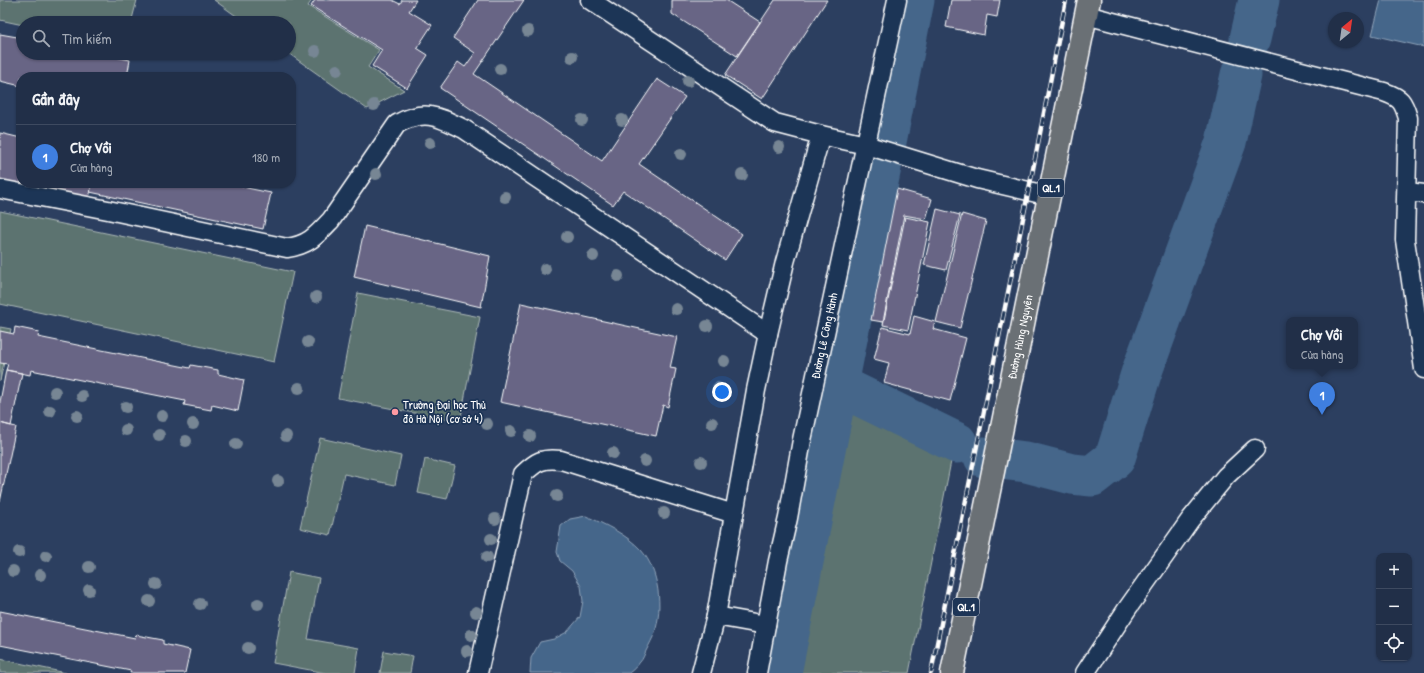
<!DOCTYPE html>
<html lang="vi">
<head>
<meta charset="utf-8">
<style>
  body { margin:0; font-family:"Patrick Hand",sans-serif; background:#2d3b52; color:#f1f3f6 }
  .controls { position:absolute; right:12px; bottom:12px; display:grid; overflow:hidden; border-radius:8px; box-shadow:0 1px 3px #0004 }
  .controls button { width:36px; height:36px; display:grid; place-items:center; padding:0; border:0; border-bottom:1px solid #3e4a60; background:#212f48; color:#f1f3f6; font:20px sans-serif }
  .compass { position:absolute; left:1328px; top:12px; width:36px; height:36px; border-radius:50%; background:#212f48; box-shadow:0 1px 3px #0004; rotate:29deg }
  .you { position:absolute; left:722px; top:392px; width:14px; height:14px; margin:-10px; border:3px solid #fff; border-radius:50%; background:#1a73e8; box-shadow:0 0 0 6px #1a73e833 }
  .badge { display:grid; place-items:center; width:26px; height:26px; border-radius:50%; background:#95b2f1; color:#fff; font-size:13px; font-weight:700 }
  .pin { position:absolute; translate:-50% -33px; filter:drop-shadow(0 1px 2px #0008) }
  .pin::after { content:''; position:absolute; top:21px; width:14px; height:12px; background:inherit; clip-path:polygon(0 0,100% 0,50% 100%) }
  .popup { position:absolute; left:1286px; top:317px; width:72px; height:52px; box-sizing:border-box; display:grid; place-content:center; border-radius:8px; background:#212f48; filter:drop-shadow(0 1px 3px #0005); font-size:13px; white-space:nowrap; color:#a2a9b4 }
  .popup b { font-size:15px; color:#f1f3f6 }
  .popup::after { content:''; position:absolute; left:50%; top:100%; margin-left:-8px; border:8px solid transparent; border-top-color:#212f48 }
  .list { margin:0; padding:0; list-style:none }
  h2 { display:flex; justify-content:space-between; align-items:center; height:52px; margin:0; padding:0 16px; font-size:17px }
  h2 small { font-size:13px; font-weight:400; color:#a2a9b4 }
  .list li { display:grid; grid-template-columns:26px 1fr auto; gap:12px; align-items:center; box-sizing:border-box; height:64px; padding:0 16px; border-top:1px solid #3e4a60 }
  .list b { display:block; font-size:15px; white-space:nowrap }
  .list p { margin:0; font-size:13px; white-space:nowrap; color:#a2a9b4 }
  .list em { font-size:13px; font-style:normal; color:#a2a9b4 }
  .icon { flex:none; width:22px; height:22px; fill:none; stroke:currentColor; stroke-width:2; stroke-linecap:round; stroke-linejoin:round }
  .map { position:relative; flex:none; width:1424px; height:673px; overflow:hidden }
  .search { position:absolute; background:#212f48; box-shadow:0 1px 3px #0004; left:16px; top:16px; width:280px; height:44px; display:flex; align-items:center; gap:10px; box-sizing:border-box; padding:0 14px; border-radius:22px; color:#a2a9b4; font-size:15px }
  .panel { position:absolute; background:#212f48; box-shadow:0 1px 3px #0004; left:16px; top:72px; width:280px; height:116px; border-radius:16px }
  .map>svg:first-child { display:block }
</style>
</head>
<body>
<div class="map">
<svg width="1424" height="673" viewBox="0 0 1424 673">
  <rect width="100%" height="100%" fill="#2c3f60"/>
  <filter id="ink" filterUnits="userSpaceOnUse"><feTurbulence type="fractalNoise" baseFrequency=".025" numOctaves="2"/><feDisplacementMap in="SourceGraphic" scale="8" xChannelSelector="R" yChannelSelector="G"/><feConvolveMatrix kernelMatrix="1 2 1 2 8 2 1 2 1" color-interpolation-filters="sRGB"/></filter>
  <g filter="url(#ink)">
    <!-- green -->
    <path fill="#5b736f" stroke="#adb9b7" d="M0 0H137L131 23H23V25L0 20Z
      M214 0H312L308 6 379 50 368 67 404 90 367 109 288 53 289 23H246Z
      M0 211 293 272 274 362 0 304Z
      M358 293 480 317 460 422 338 398Z
      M0 327 11 329 0 381Z
      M844 405 958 426 909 673H794Z
      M320 438 401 456 395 485 344 474 330 535 300 528Z
      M425 459 455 466 447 499 418 493Z
      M289 572 319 578 308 639 359 648 355 673H326L273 663Z
      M384 651 413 656 410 673H380Z
      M0 659 66 673H0Z"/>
    <!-- water -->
    <path fill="#44668a" stroke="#8fa3b9" d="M1381 0H1424V47L1372 35Z
      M586 516C606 525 626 534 641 550 659 570 663 607 655 632 653 638 649 645 646 651 644 655 643 659 640 662 637 666 633 670 629 673H530L531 658 540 642 554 639 567 632 580 617 583 601 581 586 572 571 560 561 557 552 561 526 570 519Z"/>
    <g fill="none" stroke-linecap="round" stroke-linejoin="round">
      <!-- river -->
      <path stroke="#44668a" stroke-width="41" d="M1250 39 1259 0
        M838 385 957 443
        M984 457 1026 462 1072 474 1092 476 1115 458 1141 374 1226 142 1241 75
        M781 673 914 0"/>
    </g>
    <!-- building -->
    <path fill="#686585" stroke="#fff" d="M315 0H392L400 4 402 0H416L409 11 432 25 417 48 428 55 407 88 372 66 382 50 311 6Z
      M478 0H524L474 74 602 161 657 79 685 97 639 164 742 234 725 260 623 191 613 205 440 88 458 62 465 67 475 53 453 38Z
      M672 0H726L760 22 737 56 672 14Z
      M775 0H827L762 99 725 75Z
      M951 0H1000L997 17 987 15 984 35 946 27Z
      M0 34 23 38V53H95L130 60 127 77H21V86L0 81Z
      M0 133 21 138V183H92L89 199 0 181Z
      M92 183H243L242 187 271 193 263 229 90 192Z
      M897 189 932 199 926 219 904 215 883 322 871 320Z
      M937 209 960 215 946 270 924 265Z
      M962 214 986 221 960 328 936 322Z
      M905 217 930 222 908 330 883 325Z
      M365 226 490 256 481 307 354 277Z
      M521 303 677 337 670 368 676 369 668 407 663 405 656 436 500 402Z
      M914 316 935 322 933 329 966 338 950 401 884 383 889 363 874 359 882 327 910 334Z
      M15 327 39 332 38 337 190 368 191 365 218 370V374L244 380 238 411 212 405 211 410 184 405 185 401 31 370 30 375 6 370 8 364 0 363V331L14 334Z
      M6 370 22 373 11 426 0 423V402Z
      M0 423 16 427 0 502Z
      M0 611 135 638 136 635 163 640V644L190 650 185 673H130L131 671 0 645Z"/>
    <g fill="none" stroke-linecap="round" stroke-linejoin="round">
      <defs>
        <g id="street">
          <path d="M590 0 775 123 821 135 866 145 977 179 1050 196"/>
          <path d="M1086 15 1305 72 1384 92C1401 98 1403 101 1408 118L1405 240 1424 369"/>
          <path d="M0 189 108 210 287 248C309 245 317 235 331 220L397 124C424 109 437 116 464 129L768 334"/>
          <path d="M1407 192 1424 194"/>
          <path d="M716 616 766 625"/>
          <path d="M478 673 523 474C537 461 542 458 561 460L734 514"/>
          <path d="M701 673 716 616 756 390 768 334 785 262 821 135"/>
          <path id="s1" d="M757 673 778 561 788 518 802 440 897 0"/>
          <path d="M1085 673 1127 609 1190 520 1226 476 1255 449"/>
        </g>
        <g id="highway">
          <path id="s2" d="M952 673 1089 0"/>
        </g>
      </defs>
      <!-- street casing -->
      <use href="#street" stroke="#fff" stroke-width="21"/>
      <!-- highway casing -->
      <use href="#highway" stroke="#fff" stroke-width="25"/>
      <!-- street -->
      <use href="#street" stroke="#1d3557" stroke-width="18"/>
      <!-- highway -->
      <use href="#highway" stroke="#6b6f75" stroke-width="22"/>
      <defs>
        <path id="rail" d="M931 673 1033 169 1066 0"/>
      </defs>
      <!-- rail casing -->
      <use href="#rail" stroke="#fff" stroke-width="4.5"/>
      <!-- rail -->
      <use href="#rail" stroke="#1d3557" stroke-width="3" stroke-dasharray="9" stroke-linecap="butt"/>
    </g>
    <!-- trees -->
    <g fill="#778694">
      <circle cx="528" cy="31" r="6"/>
      <circle cx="315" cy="51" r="6"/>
      <circle cx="572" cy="57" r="6"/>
      <circle cx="500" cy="69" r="6"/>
      <circle cx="337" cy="70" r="6"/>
      <circle cx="688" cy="81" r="6"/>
      <circle cx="374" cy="105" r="6"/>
      <circle cx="582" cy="120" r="6"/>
      <circle cx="622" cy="120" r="6"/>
      <circle cx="430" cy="143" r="6"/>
      <circle cx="779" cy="147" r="6"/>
      <circle cx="681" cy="154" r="6"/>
      <circle cx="376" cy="174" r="6"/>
      <circle cx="742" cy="175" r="6"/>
      <circle cx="505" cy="197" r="6"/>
      <circle cx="567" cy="237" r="6"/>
      <circle cx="593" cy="256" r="6"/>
      <circle cx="545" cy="269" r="6"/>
      <circle cx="618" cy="276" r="6"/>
      <circle cx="316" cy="297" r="6"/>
      <circle cx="676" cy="309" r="6"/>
      <circle cx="707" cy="326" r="6"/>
      <circle cx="308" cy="342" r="6"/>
      <circle cx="724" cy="361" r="6"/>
      <circle cx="299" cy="388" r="6"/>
      <circle cx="718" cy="388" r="6"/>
      <circle cx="55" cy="392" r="6"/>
      <circle cx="82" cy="396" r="6"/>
      <circle cx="126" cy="407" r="6"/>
      <circle cx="50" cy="411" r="6"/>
      <circle cx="77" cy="416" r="6"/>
      <circle cx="162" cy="416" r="6"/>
      <circle cx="712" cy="423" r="6"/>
      <circle cx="193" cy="424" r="6"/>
      <circle cx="487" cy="424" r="6"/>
      <circle cx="126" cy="430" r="6"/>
      <circle cx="511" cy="431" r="6"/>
      <circle cx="159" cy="435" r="6"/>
      <circle cx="286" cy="436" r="6"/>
      <circle cx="530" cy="436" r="6"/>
      <circle cx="186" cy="441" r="6"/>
      <circle cx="236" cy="444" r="6"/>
      <circle cx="613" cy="453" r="6"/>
      <circle cx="645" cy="461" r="6"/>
      <circle cx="701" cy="462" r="6"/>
      <circle cx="278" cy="481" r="6"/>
      <circle cx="557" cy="496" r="6"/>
      <circle cx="664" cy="513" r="6"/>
      <circle cx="495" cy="519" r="6"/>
      <circle cx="491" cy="539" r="6"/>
      <circle cx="19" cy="552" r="6"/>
      <circle cx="46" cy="556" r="6"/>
      <circle cx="487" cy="557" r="6"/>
      <circle cx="89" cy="567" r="6"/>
      <circle cx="13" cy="571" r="6"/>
      <circle cx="40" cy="575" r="6"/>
      <circle cx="156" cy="584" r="6"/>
      <circle cx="89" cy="590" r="6"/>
      <circle cx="149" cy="601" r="6"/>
      <circle cx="200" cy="604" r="6"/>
      <circle cx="258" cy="604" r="6"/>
      <circle cx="476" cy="612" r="6"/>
      <circle cx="471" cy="635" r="6"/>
      <circle cx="248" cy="648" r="6"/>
      <circle cx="467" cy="651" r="6"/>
    </g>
  </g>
  <!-- markers -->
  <circle fill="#ff9aa2" stroke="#1d3557" stroke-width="1.5" cx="395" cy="412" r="4"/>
  <g text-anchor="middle" stroke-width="3.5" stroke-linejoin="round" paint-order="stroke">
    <!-- shield labels -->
    <g fill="#1d3557" stroke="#bbc2cd" stroke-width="1">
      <rect x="1038" y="179" width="26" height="18" rx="3"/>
      <rect x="953" y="598" width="26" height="18" rx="3"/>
    </g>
    <g font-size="11" font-weight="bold" fill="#fff">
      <text x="1051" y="192">QL.1</text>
      <text x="966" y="611">QL.1</text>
    </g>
    <!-- street labels -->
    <g font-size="12" fill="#fff" stroke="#1d3557">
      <text dy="4" stroke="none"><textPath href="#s1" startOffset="344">Đường Lê Công Hành</textPath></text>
      <text dy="4" stroke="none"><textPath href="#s2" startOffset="343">Đường Hùng Nguyên</textPath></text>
    </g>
    <!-- poi labels -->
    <g font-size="12" fill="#fff" stroke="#1d3557" text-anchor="start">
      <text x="403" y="409">Trường Đại học Thủ<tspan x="403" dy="14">đô Hà Nội (cơ sở 4)</tspan></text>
    </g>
  </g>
</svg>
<div class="controls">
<button>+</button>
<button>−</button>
<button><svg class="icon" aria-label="locate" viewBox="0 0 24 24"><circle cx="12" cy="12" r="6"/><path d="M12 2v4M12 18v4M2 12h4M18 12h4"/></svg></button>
</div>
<svg class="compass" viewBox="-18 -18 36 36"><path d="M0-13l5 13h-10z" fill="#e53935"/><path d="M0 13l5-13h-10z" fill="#a2a9b4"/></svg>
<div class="you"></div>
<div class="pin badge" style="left:1322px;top:415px;background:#3f7fe0">1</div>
<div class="popup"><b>Chợ Vồi</b>Cửa hàng</div>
<div class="search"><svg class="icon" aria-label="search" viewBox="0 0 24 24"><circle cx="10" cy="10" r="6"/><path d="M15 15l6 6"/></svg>Tìm kiếm</div>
<section class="panel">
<h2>Gần đây<small></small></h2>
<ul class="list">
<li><span class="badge" style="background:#3f7fe0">1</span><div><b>Chợ Vồi</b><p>Cửa hàng</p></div><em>180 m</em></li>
</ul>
</section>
</div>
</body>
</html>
